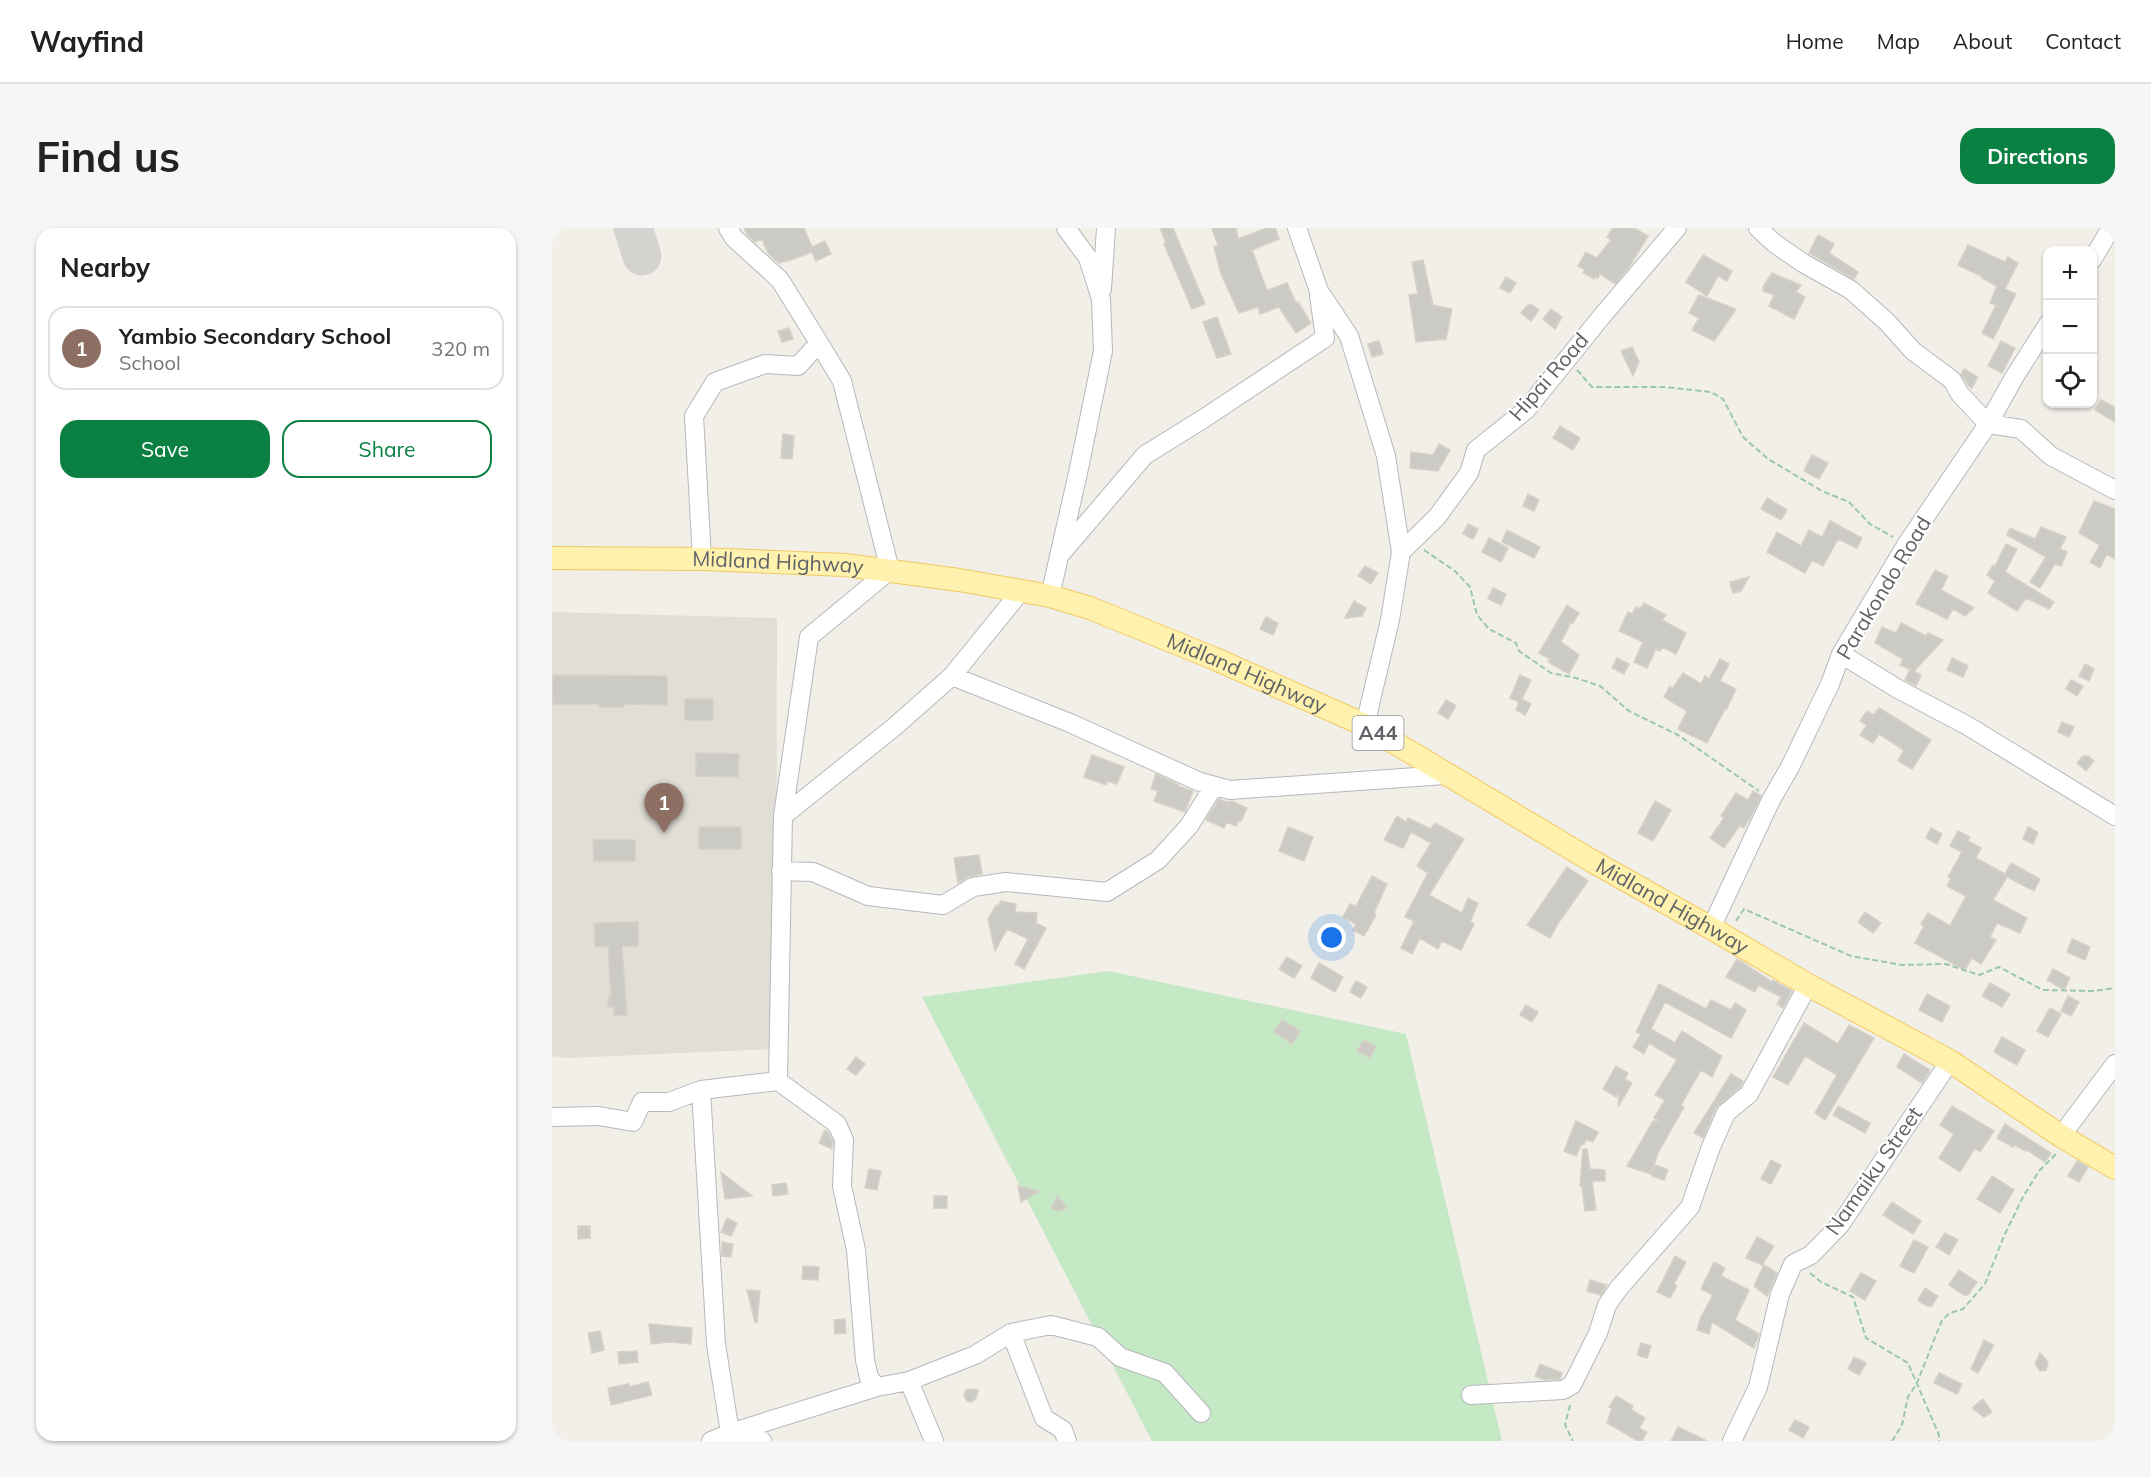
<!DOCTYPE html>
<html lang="en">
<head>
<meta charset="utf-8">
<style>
  body { margin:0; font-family:Mulish,sans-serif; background:#f6f6f6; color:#222 }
  .controls { position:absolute; right:18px; top:18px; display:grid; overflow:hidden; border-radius:12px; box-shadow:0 2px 4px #0004 }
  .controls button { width:54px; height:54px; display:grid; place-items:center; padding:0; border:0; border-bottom:2px solid #e0e0e0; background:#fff; color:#222; font:30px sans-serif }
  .you { position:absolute; left:780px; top:710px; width:21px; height:21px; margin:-15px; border:4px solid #fff; border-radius:50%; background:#1a73e8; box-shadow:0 0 0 9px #1a73e833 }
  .badge { display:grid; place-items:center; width:39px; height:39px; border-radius:50%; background:#0b8043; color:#fff; font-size:20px; font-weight:700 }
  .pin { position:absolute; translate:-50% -50px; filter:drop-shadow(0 2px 3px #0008) }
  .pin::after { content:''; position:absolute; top:32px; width:21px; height:18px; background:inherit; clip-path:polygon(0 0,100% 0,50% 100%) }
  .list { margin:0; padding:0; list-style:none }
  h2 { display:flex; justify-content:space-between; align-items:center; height:78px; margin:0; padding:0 24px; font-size:26px }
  h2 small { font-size:20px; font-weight:400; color:#767676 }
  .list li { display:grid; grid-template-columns:39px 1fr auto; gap:18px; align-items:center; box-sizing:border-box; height:84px; margin:0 12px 12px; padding:0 12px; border:2px solid #e0e0e0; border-radius:18px }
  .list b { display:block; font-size:22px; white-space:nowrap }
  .list p { margin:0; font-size:20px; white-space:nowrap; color:#767676 }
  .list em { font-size:20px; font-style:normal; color:#767676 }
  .actions { display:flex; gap:12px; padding:18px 24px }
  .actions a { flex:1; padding:14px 0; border:2px solid #0b8043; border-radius:18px; text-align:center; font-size:21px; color:#0b8043 }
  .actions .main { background:#0b8043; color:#fff }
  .icon { flex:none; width:33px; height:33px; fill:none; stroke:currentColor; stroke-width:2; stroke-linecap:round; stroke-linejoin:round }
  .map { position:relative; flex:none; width:1563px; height:1213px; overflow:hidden; border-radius:18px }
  header { display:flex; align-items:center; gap:36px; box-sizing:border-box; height:84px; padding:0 30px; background:#fff; border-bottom:2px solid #e0e0e0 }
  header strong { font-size:28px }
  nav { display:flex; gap:33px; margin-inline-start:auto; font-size:21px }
  .intro { display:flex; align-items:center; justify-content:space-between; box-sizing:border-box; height:144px; padding:0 36px }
  h1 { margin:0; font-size:42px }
  .button { padding:15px 27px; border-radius:18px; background:#0b8043; color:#fff; font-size:21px; font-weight:700 }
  main { display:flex; gap:36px; padding:0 36px }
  aside { flex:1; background:#fff; border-radius:18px; box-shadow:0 2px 4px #0004 }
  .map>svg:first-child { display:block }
</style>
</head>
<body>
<header>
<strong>Wayfind</strong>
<nav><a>Home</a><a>Map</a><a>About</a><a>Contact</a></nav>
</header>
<div class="intro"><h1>Find us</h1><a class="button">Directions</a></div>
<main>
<aside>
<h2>Nearby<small></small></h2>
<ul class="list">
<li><span class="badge" style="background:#8d6e63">1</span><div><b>Yambio Secondary School</b><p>School</p></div><em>320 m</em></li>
</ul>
<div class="actions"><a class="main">Save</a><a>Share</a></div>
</aside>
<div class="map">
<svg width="1563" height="1213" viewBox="0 0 1563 1213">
  <rect width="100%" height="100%" fill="#f1efe8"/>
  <!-- education -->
  <path fill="#e1ded6" d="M0 384 225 390 224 821 15 830 0 828Z"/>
  <!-- green -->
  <path fill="#c5e8c5" d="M556 743 854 806 950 1213H600L370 769Z"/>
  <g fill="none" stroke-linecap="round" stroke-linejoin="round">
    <!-- taxiway -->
    <path stroke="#d4d3d0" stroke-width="39" d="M81 0 90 28"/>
  </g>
  <!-- building -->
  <path fill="#cccac5" stroke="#d6d1c6" stroke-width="1.5" d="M192 0H252L260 19 273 13 279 26 264 33 260 24 236 33V32L227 35 216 25 210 11 203 14 195 6Z
    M608 0H621L653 76 640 81 612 16 614 15Z
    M660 0H684L686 11 715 0H723L727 11 700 22 714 60 716 62 735 55 744 75 746 74 759 95 744 105 727 79 708 86 706 79 687 85 669 46 662 19 666 17Z
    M1061 0H1082L1096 8 1077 39 1063 56 1048 46 1046 50 1043 49 1042 51 1031 45 1033 42 1026 38 1034 24 1045 30 1059 12 1055 9Z
    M1266 7 1282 16 1277 25 1306 44 1302 51 1257 25Z
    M1416 17 1453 34 1456 29 1466 35 1453 61 1464 66 1441 111 1430 105 1444 77 1438 75 1445 58 1430 50 1431 49 1406 37Z
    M1151 27 1180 43 1175 53 1166 48 1155 68 1134 54Z
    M871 32 881 77 900 81 894 111 864 114 857 67 866 66 860 34Z
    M1220 45 1249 57 1244 64 1253 69 1242 91 1217 78 1222 67 1211 63V59Z
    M954 49 964 55 958 65 948 60Z
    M1147 67 1184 81 1162 113 1140 102 1147 90 1137 85Z
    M976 77H980L987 82 979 93 969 85Z
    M999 81 1010 89 1003 101 991 91Z
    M665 89 679 126 665 130 651 94Z
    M237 100 241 111 230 114 226 103Z
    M827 113 831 126 820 129 816 116Z
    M1449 113 1463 120 1450 145 1436 138Z
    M1080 119 1087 134 1081 148 1069 123Z
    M1412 141 1426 149 1420 160 1417 158 1409 146Z
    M1549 172 1563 179V194L1543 182Z
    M1008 198 1028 210 1021 222 1001 210Z
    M231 206 242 208 240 231 229 230Z
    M887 216 898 222 886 243 858 240 859 224 881 227Z
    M1260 227 1276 235 1267 251 1252 243Z
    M976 266 987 272 982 283 971 278Z
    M1215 270 1235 282 1229 292 1209 281Z
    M1542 273 1563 281V331L1555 326 1548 340 1538 334 1548 317 1527 305Z
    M1278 293 1310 310 1305 320 1286 311 1271 338 1260 332 1253 345 1215 324 1225 304 1249 318 1257 302 1270 309Z
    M916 296 926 301 921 311 911 306Z
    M1489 299 1514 309 1508 321 1515 324 1509 338 1503 336 1488 360 1478 354 1494 329 1455 307 1458 300 1483 311Z
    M955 302 988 319 982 330 950 314Z
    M937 310 956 320 949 334 930 324Z
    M1454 316 1465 321 1453 344 1502 374 1497 381 1474 370 1465 383 1436 365 1443 353 1435 347 1441 337 1443 338Z
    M813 338 826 345 819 356 806 348Z
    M1383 342 1396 348 1389 362 1422 380 1413 388 1401 381 1395 391 1364 376Z
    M1197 349 1189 363 1181 365 1178 354Z
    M941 360 954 366 949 377 936 371Z
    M802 373 814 380 810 388 793 390Z
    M1092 375 1114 387 1110 392 1134 405 1124 426 1110 419 1108 423 1104 421 1095 440 1082 434 1091 414 1067 403 1076 384 1080 386 1084 379 1088 381Z
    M1015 377 1027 385 1021 395 1019 394 1009 414 1027 427 1017 446 996 434 998 431 987 425Z
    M714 389 726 395 721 407 708 401Z
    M1349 395 1374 408 1376 405 1391 412 1362 443 1348 437 1351 431 1323 415 1330 399 1344 405Z
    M1065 430 1077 436 1072 446 1060 440Z
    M1400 430 1416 438 1411 449 1395 442Z
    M1168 431 1177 436 1168 453 1184 461 1174 482 1173 481 1155 515 1126 501 1135 483 1112 469 1118 458 1121 460 1131 445 1149 456 1153 448 1157 451Z
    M1533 436 1542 441 1537 453 1527 448Z
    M1358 441 1369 447 1364 458 1353 452Z
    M1 447 115 448V477L72 476V479H47V476H1Z
    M968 447 979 452 970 471 979 476 973 487 964 482 967 474 958 470Z
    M1519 452 1531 458 1525 468 1514 461Z
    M133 471H161V492H133Z
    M894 472 904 478 896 491 886 485Z
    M1327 480 1379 512 1360 541 1346 533 1352 522 1327 506 1321 515 1308 507 1315 497 1308 493 1315 483 1322 487Z
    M1510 494 1522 499 1517 509 1506 504Z
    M144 525 187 526 186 549 144 548Z
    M540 527 572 539 565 556 555 553 554 557 532 549Z
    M1531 528H1536L1542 533 1534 543 1525 535Z
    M604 546 627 557 626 558 641 563 633 584 602 573 606 563 599 561Z
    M1201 563 1209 568 1197 592 1192 600 1188 597 1172 620 1158 610 1172 590 1169 588 1184 565 1196 572Z
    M667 571 674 574 680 573 695 580 689 593 687 592 684 598 675 594 672 600 654 592Z
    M1103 573 1119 582 1101 613 1086 605Z
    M845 588 854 594 856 590 879 601 883 595 912 611 877 667 910 685 916 670 926 675 918 694 922 696 909 722 890 713 886 721 868 710 860 726 849 720 862 693 853 689 876 645 865 638 879 615 859 604 851 620 832 612Z
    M147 599H189V621H147Z
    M736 599 761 609 752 633 727 623Z
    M1476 599 1486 604 1481 616 1471 611Z
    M1379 600 1390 606 1385 616 1374 610Z
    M1406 603 1418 609 1416 613 1429 620 1424 630 1453 646 1459 635 1488 651 1482 663 1455 649 1441 672 1475 690 1468 705 1445 695 1438 709 1444 712 1429 736 1420 730 1413 742 1363 715 1372 698 1369 696 1376 685 1398 698 1414 668 1395 658 1399 650 1396 649 1410 624 1398 618Z
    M41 612H83V633H42Z
    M427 627 430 646 416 649 406 655 402 630Z
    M1015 639 1036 653 1007 694 998 710 975 697Z
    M820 648 835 656 822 685 824 687 812 708 801 702 804 696 791 689 798 676 804 678Z
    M449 673 464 676 463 684 485 685 484 695 494 700 472 741 463 736 476 711 455 701 443 723 436 691 444 677 446 678Z
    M1313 684 1329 695 1321 705 1306 694Z
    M86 694V718H70L75 787H62V779H56L57 768H59L56 718 43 719 42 695Z
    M1520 711 1538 719 1533 732 1515 724Z
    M735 729 750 738 742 750 727 741Z
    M1185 731 1220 754 1221 752 1240 763 1231 780 1225 776 1229 769 1206 757 1203 764 1174 749Z
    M767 735 791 749 783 764 759 750Z
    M1501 741 1518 750 1512 762 1495 752Z
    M804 753 815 759 809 770 798 764Z
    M1438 755 1458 766 1450 779 1430 768Z
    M1107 756 1154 781 1159 772 1179 782 1183 775 1194 782 1179 810 1113 774 1099 801 1123 815 1130 803 1170 828 1160 849 1149 842 1129 877 1132 879 1106 925 1099 946 1075 938 1101 893H1108L1102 890 1113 872 1103 867 1125 832 1097 815 1092 826 1081 819 1089 806 1084 804Z
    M1375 766 1398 778 1390 794 1367 782Z
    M1516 768 1527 774 1519 788 1509 783Z
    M974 777 986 784 980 794 968 787Z
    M1498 780 1509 786 1496 809 1485 803Z
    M730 792 748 803 740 816 722 804Z
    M1252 795 1286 816 1297 797 1322 810 1273 892 1263 885 1285 847 1253 828 1236 857 1221 849Z
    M1450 809 1473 822 1465 837 1442 824Z
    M812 812 824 818 818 830 805 823Z
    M1352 826 1378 842 1370 855 1345 839Z
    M304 829 313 836 304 847 295 841Z
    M1064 838 1076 845 1073 851 1080 855 1066 879 1067 863 1064 869 1051 861Z
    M1179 846 1191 853 1188 859 1164 880 1151 910 1142 905Z
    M1286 878 1318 895 1313 905 1281 887Z
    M1400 878 1442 903 1428 924 1423 920 1408 944 1387 930 1402 906 1388 897Z
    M1024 893 1046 904 1041 914 1034 911 1032 916 1030 915 1024 928 1012 923Z
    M1453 896 1499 925 1493 934 1475 922 1474 923 1463 917 1461 919 1445 910Z
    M273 902 276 904 281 914 280 921 267 915Z
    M1031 921H1035L1038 941 1053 942V953H1040L1044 982 1033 983 1030 958H1028Z
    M1219 932 1229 937 1219 956 1209 951Z
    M1525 933 1536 939 1527 954 1516 948Z
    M1103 937 1116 942 1112 952 1100 948Z
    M317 941 329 943 325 962 313 960Z
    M169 944 200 968 173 971Z
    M1440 948 1462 962 1448 985 1425 971Z
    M234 955 236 966 221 968 220 957Z
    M466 958 487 963 469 974Z
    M382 968H395V980H382Z
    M505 968 515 980 506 983 499 980Z
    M1340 974 1369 993 1361 1006 1331 987Z
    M175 990 185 995 179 1008 169 1004Z
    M26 998H38V1010L26 1011Z
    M1393 1005 1406 1012 1397 1027 1384 1019Z
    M1205 1009 1222 1018 1210 1037 1194 1030Z
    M1362 1012 1376 1019 1362 1045 1348 1038Z
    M170 1014 181 1016 179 1029 170 1028Z
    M1123 1028 1134 1034 1122 1056 1125 1058 1118 1070 1105 1064Z
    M1162 1034 1173 1040 1169 1048 1197 1062 1183 1092 1207 1106 1202 1120 1160 1094 1157 1106 1145 1102 1149 1089 1161 1067 1149 1061Z
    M1212 1037 1225 1045 1215 1068 1202 1058Z
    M251 1038 267 1039 266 1052 250 1051Z
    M1407 1042 1425 1054 1416 1067H1412L1397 1057Z
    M1309 1045 1324 1053 1313 1072 1298 1063Z
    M1038 1052 1055 1057 1049 1067 1035 1063Z
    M1373 1060 1386 1068 1380 1078H1375L1366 1072Z
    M195 1062 208 1063 205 1094 203 1095Z
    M293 1091 294 1105 283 1106 282 1092Z
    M97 1096 140 1100 139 1116 119 1114 99 1116Z
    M48 1103 52 1122 40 1125 36 1105Z
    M1432 1112 1442 1117 1426 1145 1419 1141Z
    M1089 1115 1099 1118 1095 1130 1085 1127Z
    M85 1123 86 1134 67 1136 66 1124Z
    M1488 1125 1496 1134 1494 1142 1488 1143 1483 1136Z
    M1302 1129 1314 1135 1307 1147 1296 1141Z
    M988 1136 1010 1145 1008 1151 993 1152 983 1148Z
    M1387 1145 1410 1156 1405 1166 1382 1155Z
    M96 1154 100 1167 59 1177 56 1160 77 1156V1159Z
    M418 1161 426 1162 424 1170 420 1174 415 1173 412 1167 414 1162Z
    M1064 1168 1081 1178 1079 1182 1093 1190 1087 1200 1095 1204 1090 1213H1086L1055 1195 1060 1180 1057 1179Z
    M1431 1171 1440 1184 1432 1189 1420 1180Z
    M1243 1192 1257 1199 1251 1210 1237 1202Z
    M1126 1199 1155 1213H1119Z"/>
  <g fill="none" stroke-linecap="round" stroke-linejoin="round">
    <defs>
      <path id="minor" d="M745 0 767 63 797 108 834 228 849 324 838 392 813 497
        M1206 0 1222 15 1251 35 1299 62 1335 94 1361 123 1400 152 1408 166 1436 196 1469 201 1499 228 1563 262
        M1540 32 1559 0
        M550 61 554 0
        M267 115 290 153 338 342 257 409 231 588 226 853 285 896 292 912 290 958 304 1022 313 1132 317 1150 325 1159 357 1153 423 1127 459 1105 499 1097 546 1109 568 1129 613 1145 649 1185
        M849 324 885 289 917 245 924 222 974 182 1050 88 1125 0
        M507 328 593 227 651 191 773 110 767 68
        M150 331 142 188 163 154 213 136 246 138 267 115 228 52 182 10 176 0
        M469 363 400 448 518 495 648 554 678 562 893 547
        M498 368 526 245 551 123 549 71 536 30 514 0
        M1289 426 1346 461 1416 498 1563 588
        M231 588 341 500 400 448
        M229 643 261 644 316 668 391 677 421 659 454 654 555 664 606 632 637 598 662 558
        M1159 700 1219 572 1238 539 1278 456 1289 426 1354 317 1436 196 1463 148 1496 96
        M149 862 164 1116 178 1205 159 1213
        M0 889 47 888 81 894 90 874H117L149 862 226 853
        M1509 908 1563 836
        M459 1105 492 1190 511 1202 515 1213
        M357 1153 382 1213
        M919 1167 1011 1162 1020 1157 1046 1105 1055 1077 1067 1060 1138 979 1159 919 1174 885 1197 866 1256 757
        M178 1205 325 1159
        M180 1205 210 1213
        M1180 1213 1206 1159 1228 1066 1241 1036 1259 1027 1288 997 1398 833"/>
      <g id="major">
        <path id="s1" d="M0 330 150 331 293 337 407 352 498 368 538 380 661 430 813 497 1040 633 1159 700 1256 757 1398 833 1509 908 1563 940"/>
      </g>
    </defs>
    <!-- minor casing -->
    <use href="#minor" stroke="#b5b8bc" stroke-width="20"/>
    <!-- major casing -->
    <use href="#major" stroke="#f2c960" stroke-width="24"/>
    <!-- path -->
    <path stroke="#9cc7a9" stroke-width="2" stroke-dasharray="6 3" stroke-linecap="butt" d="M1025 142 1040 159H1112L1159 164 1171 171 1191 209 1216 231 1270 263 1297 274 1318 296 1341 309
      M872 322 903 343 918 359 925 387 937 401 964 415 967 423 999 445 1024 450 1048 458 1077 483 1126 507 1207 563
      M1184 693 1192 681 1299 728 1350 737 1394 736 1427 747 1447 739 1491 762 1541 763 1563 760
      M1258 1045 1269 1054 1301 1069 1314 1110 1356 1135 1387 1207V1213
      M1018 1177 1013 1197 1021 1213
      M1340 1213 1350 1197 1356 1169 1365 1155 1390 1092 1398 1085 1411 1081 1433 1056 1452 1008 1471 969 1487 943 1504 926"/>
    <!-- minor -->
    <use href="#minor" stroke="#fff" stroke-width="18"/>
    <!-- major -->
    <use href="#major" stroke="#fff2af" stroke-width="22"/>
  </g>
  <g text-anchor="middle" stroke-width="4.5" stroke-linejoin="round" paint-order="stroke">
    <!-- shield labels -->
    <rect fill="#fff" stroke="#8f9295" stroke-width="1.5" x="800.5" y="488" width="51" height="34" rx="4.5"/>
    <g font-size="20" font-weight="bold" fill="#5f6368">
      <text x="826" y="512">A44</text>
    </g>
    <!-- street labels -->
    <g font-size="21" fill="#5f6368" stroke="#fff">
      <text transform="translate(997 149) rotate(-49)" y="7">Hipai Road</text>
      <text dy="7" stroke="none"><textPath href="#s1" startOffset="226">Midland Highway</textPath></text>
      <text transform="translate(1332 360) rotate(-59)" y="7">Parakondo Road</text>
      <text dy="7" stroke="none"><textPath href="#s1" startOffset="712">Midland Highway</textPath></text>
      <text dy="7" stroke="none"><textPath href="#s1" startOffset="1198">Midland Highway</textPath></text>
      <text transform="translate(1322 943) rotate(-55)" y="7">Namaiku Street</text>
    </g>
  </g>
</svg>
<div class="controls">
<button>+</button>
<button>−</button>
<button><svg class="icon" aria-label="locate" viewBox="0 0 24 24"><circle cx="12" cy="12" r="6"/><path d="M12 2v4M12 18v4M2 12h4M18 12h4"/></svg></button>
</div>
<div class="you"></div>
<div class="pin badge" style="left:112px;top:605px;background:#8d6e63">1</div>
</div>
</main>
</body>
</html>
